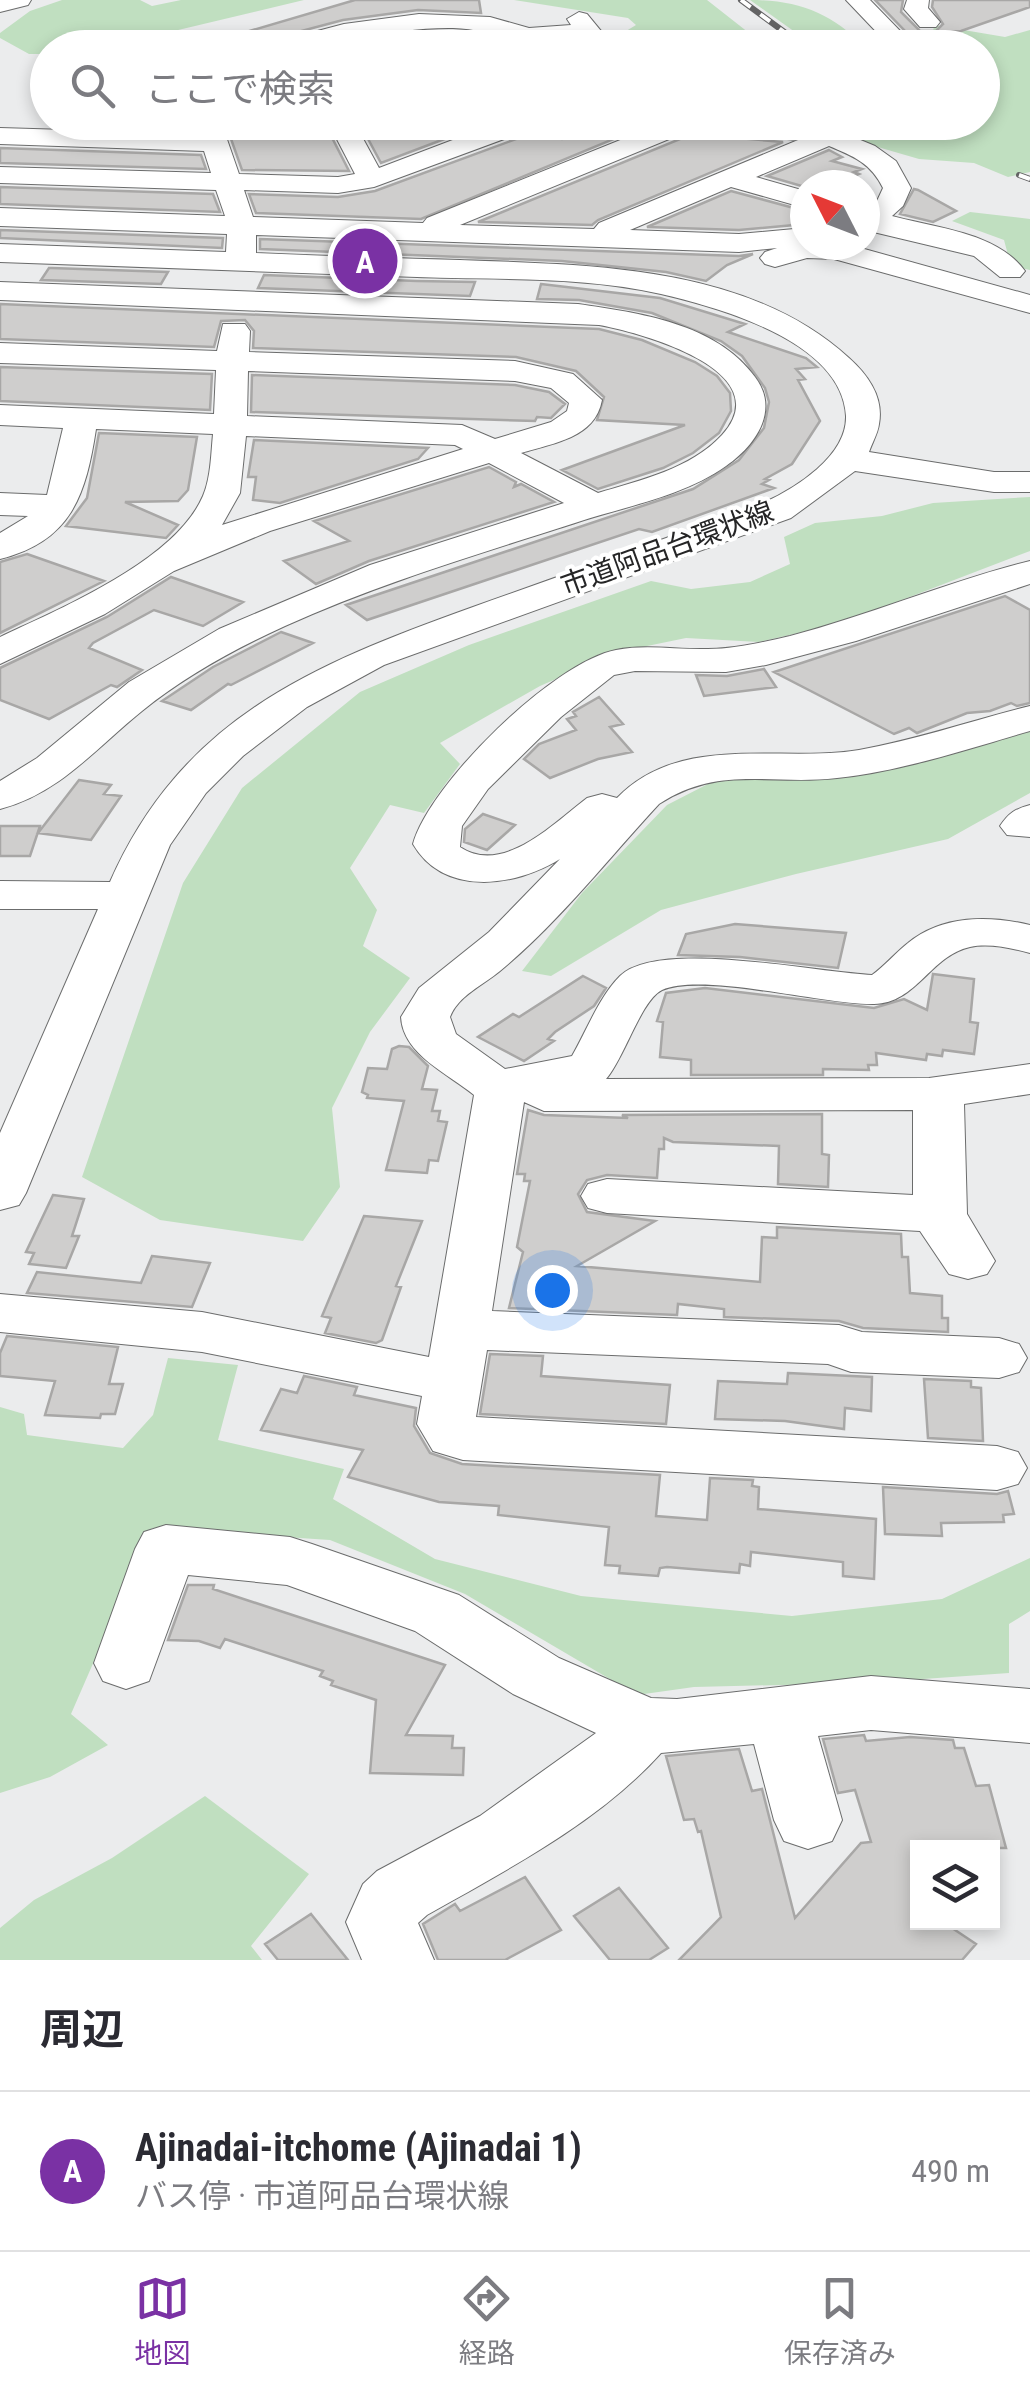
<!DOCTYPE html>
<html lang="ja">
<head>
<meta charset="utf-8">
<style>
  body { margin:0; font-family:"Roboto Condensed","Noto Sans JP",sans-serif; background:#f7f7f7; color:#2b2b33 }
  .controls { position:absolute; right:30px; bottom:30px; display:grid; overflow:hidden; border-radius:0px; box-shadow:0 5px 15px #0003 }
  .controls button { width:90px; height:90px; display:grid; place-items:center; padding:0; border:0; border-bottom:2px solid #e1e1e2; background:#fff; color:#2b2b33; font:50px sans-serif }
  .compass { position:absolute; left:790px; top:170px; width:90px; height:90px; border-radius:50%; background:#fff; box-shadow:0 5px 15px #0003; rotate:312deg }
  .you { position:absolute; left:552px; top:1290px; width:35px; height:35px; margin:-25px; border:8px solid #fff; border-radius:50%; background:#1a73e8; box-shadow:0 0 0 15px #1a73e833 }
  .badge { display:grid; place-items:center; width:65px; height:65px; border-radius:50%; background:#7a31a4; color:#fff; font-size:32px; font-weight:700 }
  .pin { position:absolute; translate:-50% -50%; border:5px solid #fff; box-shadow:0 2px 10px #0006 }
  .list { margin:0; padding:0; list-style:none }
  h2 { display:flex; justify-content:space-between; align-items:center; height:130px; margin:0; padding:0 40px; font-size:42px }
  h2 small { font-size:32px; font-weight:400; color:#7c7c81 }
  .list li { display:grid; grid-template-columns:65px 1fr auto; gap:30px; align-items:center; box-sizing:border-box; height:160px; padding:0 40px; border-top:2px solid #e1e1e2 }
  .list b { display:block; font-size:38px; white-space:nowrap }
  .list p { margin:0; font-size:32px; white-space:nowrap; color:#7c7c81 }
  .list em { font-size:32px; font-style:normal; color:#7c7c81 }
  .icon { flex:none; width:55px; height:55px; fill:none; stroke:currentColor; stroke-width:2; stroke-linecap:round; stroke-linejoin:round }
  .map { position:relative; flex:none; width:1030px; height:1960px; overflow:hidden }
  .search { position:absolute; background:#fff; box-shadow:0 5px 15px #0003; left:30px; right:30px; top:30px; height:110px; display:flex; align-items:center; gap:25px; box-sizing:border-box; padding:0 35px; border-radius:55px; color:#7c7c81; font-size:38px }
  .sheet { height:290px; background:#fff }
  nav { display:flex; justify-content:space-around; align-items:center; box-sizing:border-box; height:140px; border-top:2px solid #e1e1e2; background:#fff; font-size:28px; color:#7c7c81 }
  nav a { display:grid; justify-items:center; gap:5px }
  nav .on { color:#7a31a4 }
  .map>svg:first-child { display:block }
</style>
</head>
<body>
<div class="map">
<svg width="1030" height="1960" viewBox="0 0 1030 1960">
  <rect width="100%" height="100%" fill="#ebeced"/>
  <!-- green -->
  <path fill="#c0dfc0" d="M62 0H140L152 6 181 0H304L174 31 125 47 48 48 47 54H29L0 38V33L30 11Z
    M514 0H707L767 47H623L613 39 636 25 628 18Z
    M750 0C799 0 831 13 865 47H816Z
    M934 25 1005 37 1030 30V172L1008 177 974 163 919 159 795 123 982 122V48L931 47Z
    M970 212 1030 219V270L1011 266 1004 240 952 221Z
    M1030 497V551L842 623 759 642 686 638 618 652 540 686 440 743 460 764 424 813 390 805 350 868 377 910 363 946 410 978 370 1032 332 1108 340 1187 303 1241 160 1220 82 1177 183 883 242 788 360 692 469 645 651 581 691 589 750 582 790 564 784 537 815 523 882 516 933 503Z
    M1030 731V793L948 839 796 874 661 910 551 976 522 971 582 893 667 805 739 768Z
    M168 1358 238 1365 218 1440 344 1469 333 1499 435 1559 581 1596 792 1616 942 1599 1030 1558V1611L1009 1624V1673L866 1683 694 1687 637 1695 465 1594 330 1540 152 1528 71 1714 108 1745 50 1777 0 1793V1407L24 1414 27 1435 123 1448 153 1415Z
    M205 1796 309 1874 251 1946 262 1960H0V1928L34 1900 112 1858Z"/>
  <!-- building -->
  <path fill="#cfcecd" stroke="#a8a7a6" stroke-width="2.5" d="M355 0H479L481 13 418 10 343 20 271 39 266 48H220L219 40Z
    M875 0H903L901 12 920 31H936L943 24 932 7 933 0H1030V7L961 31 908 34Z
    M453 32 524 48H322L407 34Z
    M138 122H192L194 130 64 126Z
    M225 122H324L349 171 242 170Z
    M359 122H376L378 126 442 122 450 134 455 135 381 163Z
    M613 122 645 126 421 219 256 213 249 194 338 197 375 191 535 132 562 139Z
    M692 134 783 142 598 220 592 225 478 222Z
    M0 148 201 155 206 169 0 163Z
    M829 150 842 157 832 161 862 169 854 172 859 174 832 185 805 187 767 176Z
    M0 187 213 194 220 212 0 204Z
    M914 189 918 190 956 211 933 222 900 214Z
    M731 191 805 211V224L739 230 647 227Z
    M0 230 223 238 222 248 0 238Z
    M260 239 739 256 753 254 727 265 706 281 666 272 562 261 260 249Z
    M49 268H52L168 272 161 284 41 280Z
    M264 275 417 281 475 282 470 296 258 288Z
    M541 284 660 298 745 324 728 332 806 358 817 367 796 369 805 379 798 380 820 421 792 464 765 479 769 480 762 484 774 488 652 532 639 529 367 620 346 605 693 489 739 460 764 428 769 402 765 388 742 356 721 341 652 313 579 300 537 299Z
    M0 304 599 329 642 340 695 362 717 376 730 393 731 411 719 433 693 453 663 468 598 489 562 470 685 425 597 420 604 397 576 371 516 357 253 348 254 331 245 320 221 321 214 347 0 339Z
    M0 367 212 374 210 410 0 401Z
    M252 375 515 385 549 392 565 404 551 418 537 417 535 421 251 412Z
    M99 433 197 437 188 490 178 501 125 502 178 525 166 538 66 526 87 498Z
    M254 440 428 448 418 459 280 503 253 500 256 477H248Z
    M489 467 516 482 514 487 521 484 554 502 369 561 316 584 284 561 349 541 314 521Z
    M27 554 104 581 0 633V562Z
    M171 577 243 602 203 626 154 610 93 643 89 648 142 670 117 687 111 685 49 719 0 700V668L107 617Z
    M1005 596 1030 610V703L1017 706 1011 703 990 711 967 713 917 733 909 728 894 734 774 672Z
    M281 632 313 643 231 685 228 684 191 710 162 701 213 667Z
    M764 669 776 687 704 696 696 675 727 676Z
    M599 697 623 724 610 727 632 752 598 759 550 778 524 759 539 744 576 730 567 719 576 716 573 712Z
    M79 780 111 785 104 794 121 796 91 840 38 833Z
    M483 814 515 825 487 850 464 842 465 829Z
    M0 826H40L30 856H0Z
    M735 924 846 933 838 968 740 957 678 955 686 934Z
    M933 974 974 979 970 1022 978 1023 974 1054 943 1050 942 1056 927 1054 926 1060 876 1053 877 1065H868L869 1070 823 1069V1075H691V1060L660 1057 663 1022 657 1021 666 993 705 988 874 1008 904 999 927 1010Z
    M583 976 606 988 594 1006 555 1032 548 1039 554 1041 524 1061 478 1037 513 1014 519 1017Z
    M399 1046 409 1047 428 1066 422 1089 437 1090 432 1111H440L438 1121 447 1122 438 1161 429 1160 427 1173 386 1170 404 1101 367 1098 368 1095 362 1092 368 1068 387 1069 392 1049Z
    M528 1110 544 1115 628 1118 622 1115 822 1114V1154L829 1155 828 1187 778 1184 779 1146 673 1142 664 1138V1149H659L657 1178 607 1175 587 1180 578 1194 587 1212 655 1221 577 1266 760 1282 762 1237 777 1238V1227L901 1234 902 1257H908L910 1293 942 1296V1318H948V1332L863 1328 839 1321 724 1317V1309L678 1304 677 1315 509 1308 523 1252 517 1247 530 1181H524L525 1174H517Z
    M53 1195 84 1199 72 1236H79L66 1268 29 1264 34 1253 26 1252Z
    M364 1216 422 1221 396 1286 401 1287 382 1340 376 1343 325 1333 331 1318 322 1316Z
    M152 1256 210 1263 192 1307 27 1293 37 1272 141 1283Z
    M7 1336 118 1347 109 1384H123L115 1414H101L100 1418 45 1415 55 1381 0 1376V1353Z
    M490 1354 543 1356 541 1376 670 1385 666 1424 480 1414Z
    M788 1373 872 1377 871 1411 845 1408 844 1429 785 1421 715 1419 718 1381 787 1384Z
    M304 1376 357 1387 354 1395 416 1408 414 1426 430 1453 462 1464 660 1475 656 1516 707 1520 710 1478 753 1480 752 1486 759 1487 758 1509 876 1519 874 1579 843 1576V1562L751 1552 750 1566 740 1564 739 1573 667 1567 660 1568 658 1576 619 1573 620 1566 605 1565 609 1527 498 1515 499 1506 439 1502 348 1477 363 1450 261 1430 281 1389 297 1393Z
    M924 1379 971 1381V1387L981 1388 983 1441 928 1438Z
    M883 1487 997 1494 1008 1491 1014 1514 1003 1515 1004 1522 941 1523 942 1536 885 1534Z
    M188 1585H214L213 1589 445 1665 406 1735 453 1736 452 1748H464L463 1775 370 1773 376 1700 331 1685 333 1681 320 1676 323 1671 225 1639 220 1648 199 1641 168 1640Z
    M864 1735 866 1741 910 1737 953 1740 955 1748H964L976 1786 989 1785 1006 1848H918V1922H943L976 1944 962 1960H679L721 1917 701 1831 698 1832 694 1819 684 1820 666 1756 739 1749 752 1791 762 1789 795 1918 861 1843 871 1842 855 1790 838 1793 823 1739Z
    M525 1877 561 1930 505 1960H438L423 1924 455 1904 460 1911Z
    M619 1888 668 1948 649 1960H610L574 1916Z
    M311 1914 348 1960H278L265 1944Z"/>
  <g fill="none" stroke-linecap="round" stroke-linejoin="round">
    <defs>
      <path id="minor" d="M0 0H31L28 5 0 12Z
        M846 0H870L906 37 894 44 886 42Z
        M907 0H929L928 8 940 22 936 27H920L904 9Z
        M579 12 587 14 601 31 589 38 549 40 557 48C518 48 493 29 453 28 390 27 331 48 269 48L272 43 344 24 419 14 490 17 529 28 571 25 567 19Z
        M195 122H221L239 174 338 177 355 174 328 122H354L379 168 500 122H538L534 128 374 187 338 193 244 190 253 217 423 223 427 218 665 122H788L846 134 875 146 896 161 911 188 903 206 892 216C935 228 997 232 1025 271L1020 277H1000L974 256 865 230V209L877 201 883 188C871 163 853 156 829 146L756 177 805 191V208L731 187 630 230 739 234 805 228V245H850L1030 295V313L834 259 807 258 775 267 765 264 760 258 765 252 777 248 739 252 256 235V253C324 256 392 258 460 260 590 265 748 265 849 358 868 375 884 397 879 424 878 433 872 443 869 452L994 472H1030V492H994L855 471 791 518 384 665 307 707 243 756 206 793 170 845 26 1193 19 1205 0 1210V1133L98 909H0V881L110 882C182 718 314 664 473 607 538 584 604 560 669 537 700 526 733 517 763 503 796 488 847 456 846 416 842 342 721 308 661 294 583 276 497 280 417 277 278 272 139 267 0 262V244L226 252 227 234 0 226V208L225 216 216 190 0 183V167L211 173 204 151 0 144V128L199 134ZM691 130 798 140 599 223 594 229 460 225Z
        M0 282 578 304C639 313 716 323 755 377 780 410 756 445 726 466 684 496 627 506 578 522 479 554 380 583 285 626 235 649 185 676 142 711 96 748 59 794 0 809V781L37 758 129 682 219 629 370 565 564 503 489 463 270 531 174 571 105 614 0 664V637C61 608 175 561 203 496 211 477 211 454 213 434L96 429C86 494 72 541 0 559V533L28 516 0 515V493L47 495 63 428 0 425V405L214 414 216 370 0 363V343L217 351 223 324H245L250 331 249 352 515 361 573 374 602 400C595 438 554 443 521 453L598 493C640 480 691 469 722 435 781 370 638 332 599 325L0 300ZM248 371 515 381 551 388 569 403 567 411 551 422 495 439 462 425 247 416ZM246 436 455 445 463 449 222 525 240 493Z
        M1030 561V584L856 641 766 665 726 672 635 671 614 675 561 717 488 789 462 826 460 847C503 876 554 823 587 798L602 794 617 798C681 732 779 763 859 750 917 740 973 720 1030 706V731C967 749 903 771 837 778 770 786 720 764 659 804 607 860 559 922 500 971 483 985 458 996 450 1017L456 1034 505 1069 572 1056C587 1030 599 997 620 976 658 938 818 973 872 975 885 966 895 953 908 943 942 915 989 915 1030 925V953C1011 948 989 943 970 947 930 956 917 1003 874 1004 824 1005 703 972 662 990 641 1000 624 1059 606 1079L929 1078 1030 1064V1094L964 1104 967 1214 995 1261 987 1274 968 1279 949 1274 920 1231 607 1213 588 1208 581 1196 588 1184 607 1179 913 1195V1110L544 1111 524 1102 492 1311 839 1325 862 1332 999 1338 1019 1344 1027 1358 1019 1372 999 1378 851 1372 828 1364 487 1350 476 1417 997 1446 1018 1452 1027 1468 1018 1484 997 1490 463 1460 433 1451 417 1424 422 1396 202 1352 0 1332V1294L202 1312 429 1357 474 1095C449 1074 403 1055 401 1017L419 988 489 932 560 859C515 887 444 897 413 844 430 783 554 662 616 650 647 644 677 650 708 649 735 649 763 642 790 636 871 615 949 581 1030 561Z
        M1030 805V837L1007 835 1000 826C1009 813 1015 809 1030 805Z
        M166 1525 290 1537 312 1544 459 1595 559 1658 651 1698 677 1699 871 1676 1030 1689V1743L871 1730 818 1736 842 1820 832 1841 808 1849 784 1841 774 1820 754 1744 661 1753C598 1823 508 1869 427 1915L418 1923 434 1960H362L346 1922 363 1884 377 1871 480 1816 596 1733 513 1694 415 1631 287 1585 188 1575 149 1681 126 1689 103 1681 94 1663 135 1549 144 1532Z"/>
    </defs>
    <!-- minor casing -->
    <use href="#minor" stroke="#6b6c6c" stroke-width="2"/>
    <!-- minor -->
    <use href="#minor" fill="#fff" fill-rule="evenodd"/>
    <defs>
      <path id="rail" d="M741 0 806 48
        M1019 175 1030 179"/>
    </defs>
    <!-- rail casing -->
    <use href="#rail" stroke="#636364" stroke-width="6"/>
    <!-- rail -->
    <use href="#rail" stroke="#fff" stroke-width="4" stroke-dasharray="12" stroke-linecap="butt"/>
  </g>
  <g text-anchor="middle" stroke-width="8" stroke-linejoin="round" paint-order="stroke">
    <!-- far-street labels -->
    <g font-size="28" fill="#252526" stroke="#fff">
      <text transform="translate(667 548) rotate(-20)" y="10">市道阿品台環状線</text>
    </g>
  </g>
</svg>
<div class="controls">
<button><svg class="icon" aria-label="layers" viewBox="0 0 24 24"><path d="M12 4l9 5-9 5-9-5zM3 14l9 5 9-5"/></svg></button>
</div>
<svg class="compass" viewBox="-18 -18 36 36"><path d="M0-13l5 13h-10z" fill="#e53935"/><path d="M0 13l5-13h-10z" fill="#7c7c81"/></svg>
<div class="you"></div>
<div class="pin badge" style="left:365px;top:261px">A</div>
<div class="search"><svg class="icon" aria-label="search" viewBox="0 0 24 24"><circle cx="10" cy="10" r="6"/><path d="M15 15l6 6"/></svg>ここで検索</div>
</div>
<section class="sheet">
<h2>周辺<small></small></h2>
<ul class="list">
<li><span class="badge">A</span><div><b>Ajinadai-itchome (Ajinadai 1)</b><p>バス停 · 市道阿品台環状線</p></div><em>490 m</em></li>
</ul>
</section>
<nav>
<a class="on"><svg class="icon" aria-label="map" viewBox="0 0 24 24"><path d="M3 6l6-2 6 2 6-2v14l-6 2-6-2-6 2zM9 4v14M15 6v14"/></svg>地図</a>
<a><svg class="icon" aria-label="directions" viewBox="0 0 24 24"><path d="M12 3l9 9-9 9-9-9zM9 14v-3h6M13 9l2 2-2 2"/></svg>経路</a>
<a><svg class="icon" aria-label="saved" viewBox="0 0 24 24"><path d="M7 4h10v16l-5-4-5 4z"/></svg>保存済み</a>
</nav>
</body>
</html>
